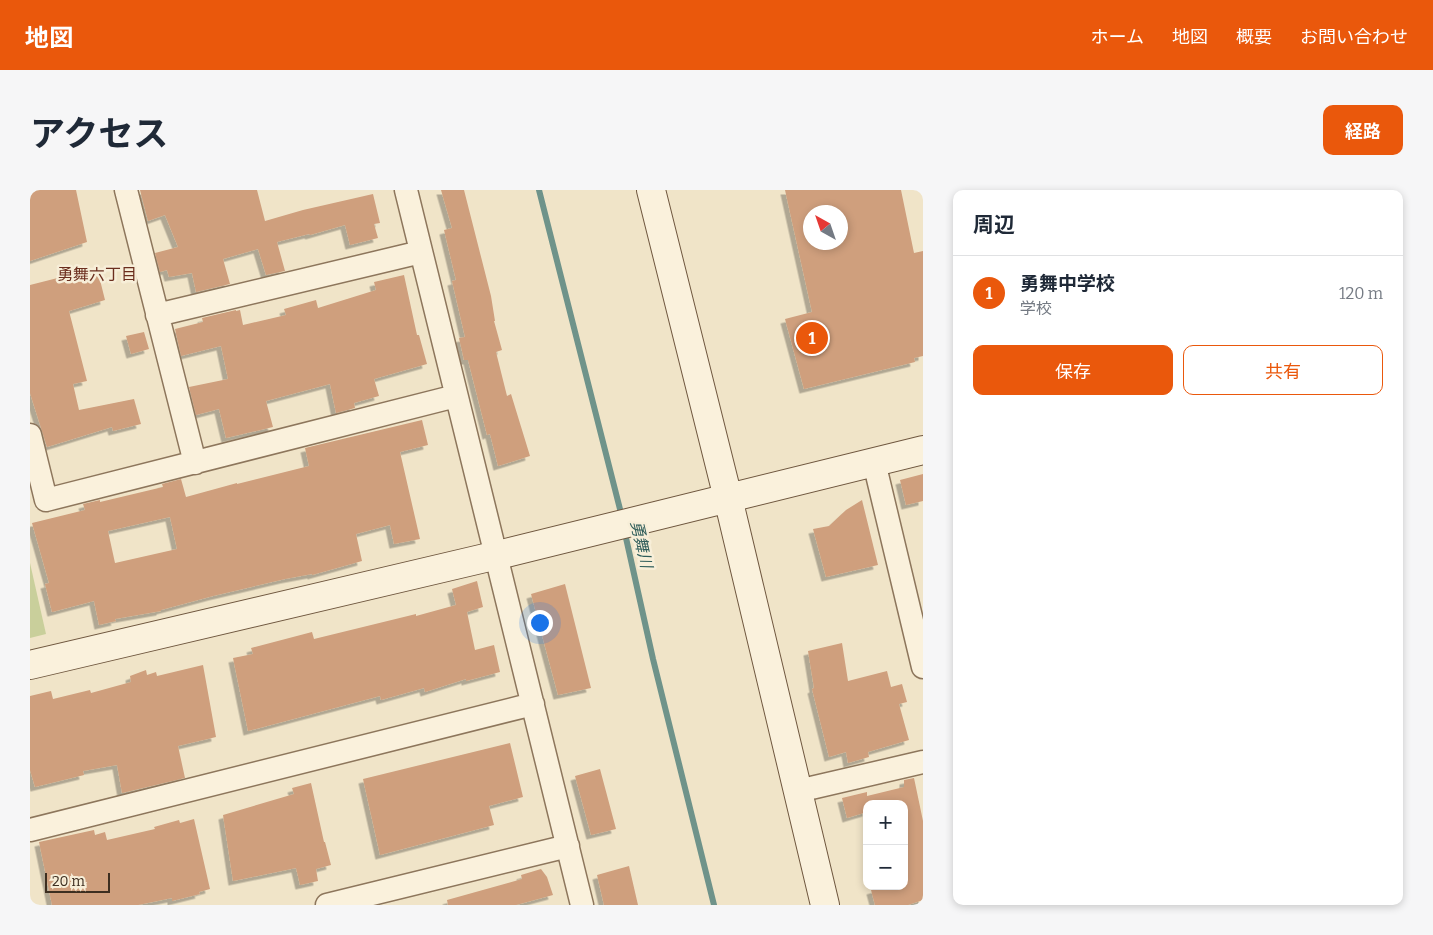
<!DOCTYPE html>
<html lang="ja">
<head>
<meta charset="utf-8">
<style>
  body { margin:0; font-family:Bitter,"Noto Sans JP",serif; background:#f6f6f7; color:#1f2937 }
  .controls { position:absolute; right:15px; bottom:15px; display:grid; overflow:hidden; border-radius:10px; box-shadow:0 2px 8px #0003 }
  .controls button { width:45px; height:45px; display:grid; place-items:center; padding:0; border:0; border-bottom:1px solid #e0e1e3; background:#fff; color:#1f2937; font:25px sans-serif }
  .compass { position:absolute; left:773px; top:15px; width:45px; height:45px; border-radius:50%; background:#fff; box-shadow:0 2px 8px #0003; rotate:320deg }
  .scale { position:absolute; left:15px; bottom:12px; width:65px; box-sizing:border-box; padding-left:5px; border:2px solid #3d2e20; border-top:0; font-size:14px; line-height:18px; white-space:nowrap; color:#3d2e20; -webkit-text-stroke:4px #f7eed8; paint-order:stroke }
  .you { position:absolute; left:509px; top:432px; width:18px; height:18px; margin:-12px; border:4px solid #fff; border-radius:50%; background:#1a73e8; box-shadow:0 0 0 8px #1a73e833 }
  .badge { display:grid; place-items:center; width:32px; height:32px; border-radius:50%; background:#ea580c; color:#fff; font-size:16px; font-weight:700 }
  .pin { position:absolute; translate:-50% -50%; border:2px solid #fff; box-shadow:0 1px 5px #0006 }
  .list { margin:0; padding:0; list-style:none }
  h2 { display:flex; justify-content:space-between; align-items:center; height:65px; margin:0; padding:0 20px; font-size:21px }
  h2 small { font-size:16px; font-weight:400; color:#747a83 }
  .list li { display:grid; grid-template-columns:32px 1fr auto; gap:15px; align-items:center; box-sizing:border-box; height:75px; padding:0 20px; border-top:1px solid #e0e1e3 }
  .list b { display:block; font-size:19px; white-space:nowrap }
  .list p { margin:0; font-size:16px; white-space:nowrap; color:#747a83 }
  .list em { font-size:16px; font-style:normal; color:#747a83 }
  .actions { display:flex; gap:10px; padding:15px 20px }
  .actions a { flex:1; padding:11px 0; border:1px solid #ea580c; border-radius:10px; text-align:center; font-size:18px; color:#ea580c }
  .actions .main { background:#ea580c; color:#fff }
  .map { position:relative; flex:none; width:893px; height:715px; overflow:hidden; border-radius:10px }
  header { display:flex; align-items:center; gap:30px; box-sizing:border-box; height:70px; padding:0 25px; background:#ea580c; color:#fff }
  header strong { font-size:24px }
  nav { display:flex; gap:28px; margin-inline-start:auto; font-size:18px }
  .intro { display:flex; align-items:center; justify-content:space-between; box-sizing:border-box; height:120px; padding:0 30px }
  h1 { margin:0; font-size:35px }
  .button { padding:12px 22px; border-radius:10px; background:#ea580c; color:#fff; font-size:18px; font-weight:700 }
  main { display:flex; gap:30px; padding:0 30px }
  aside { flex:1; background:#fff; border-radius:10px; box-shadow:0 2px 8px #0003 }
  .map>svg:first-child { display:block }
</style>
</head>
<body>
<header>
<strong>地図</strong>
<nav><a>ホーム</a><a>地図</a><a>概要</a><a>お問い合わせ</a></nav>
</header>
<div class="intro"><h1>アクセス</h1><a class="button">経路</a></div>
<main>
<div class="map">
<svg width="893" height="715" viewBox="0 0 893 715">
  <defs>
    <filter id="shadow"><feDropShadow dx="-4.5" dy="4.5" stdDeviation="0" flood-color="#0004"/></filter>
  </defs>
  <rect width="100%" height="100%" fill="#f0e4c8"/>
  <!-- green -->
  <path fill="#c9cf9b" d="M0 373 16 444 0 448Z"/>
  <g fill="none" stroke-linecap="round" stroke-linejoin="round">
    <!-- stream -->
    <path stroke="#6f938a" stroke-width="6" d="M509 0 592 327
      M594 339 623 469 684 715"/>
  </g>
  <!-- building -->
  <path fill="#cf9f7d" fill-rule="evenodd" filter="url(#shadow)" d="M0 0H46L57 52 0 71Z
    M110 0H227L235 31 273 20 343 4 350 33 344 34 348 48 320 55 315 35 280 45 279 44 247 52 255 81 236 85 228 59 193 69 200 94 166 102 162 83 139 87 137 80 130 82 125 63 148 57 135 25 118 31Z
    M411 0H434L461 106 465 131H464L472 160 466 162 477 206 481 204 500 266 468 276 460 244 457 245 438 170H434L429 148 435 147 422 91 426 90 414 40 422 38Z
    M755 0H871L884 63 893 61V166L884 168 885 172 774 199 755 129 782 122ZM780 22H810V52H780Z
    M67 78 75 110 39 121 57 191 43 194 49 220 104 209 111 234 83 241 82 237 17 257 0 203V95Z
    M374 85 387 145H389L397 174 344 189 349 206 324 213 325 218 306 223 300 194 236 211 243 237 196 248 189 219 166 225 159 197 198 189 191 156 151 166 145 139 173 132 172 128 206 120V121L210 120 213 135 256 125 254 119 286 110 288 118 346 100 344 92Z
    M114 142 119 159 101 164 96 146Z
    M392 230 398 255 370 262 390 349 364 354 360 335 326 344 332 371 282 385V384L255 389 183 406 131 420V421L85 429 86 431 69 435 64 411 22 422 15 394 19 393 2 333 55 320 53 314 70 310V312L133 297 132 294 151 289 156 307 207 293V294L279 276 275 258ZM140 327 147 359 85 373 78 341Z
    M893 284V311L876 315 870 290Z
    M832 310 848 375 796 387 783 339 799 336 816 320Z
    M447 391 453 417 437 422 445 460 464 455 470 482 436 491V489L395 502 394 498 351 510 350 506 218 541 203 468 223 464 221 458 282 442 284 449 386 424V426L426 415 422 399Z
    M535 394 561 498 528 505 501 404Z
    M812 453 818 491 857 481 861 497 872 494 877 512 869 514 879 550 838 562 839 567 818 573 816 562 799 567 782 499 784 498 778 461Z
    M173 475 186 547 148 556 155 588 92 603 87 575 53 581 54 585 5 597 0 580V506L21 501 23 509 60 500 61 503 101 492 100 486 116 480 117 485 126 482 127 486Z
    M480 553 493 607 459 616 464 635 350 665 333 589Z
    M570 579 586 639 561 645 545 586Z
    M884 588 893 631V710L878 715H845L841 700 855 696H874V614H837V622L817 628 812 608 837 602V606L874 597V590Z
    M281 593 294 652H295L301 675 286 679 288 691 270 695 266 678 203 691 193 625 264 604 262 598Z
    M164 629 180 699 169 702 170 704 142 711V708L108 715H22L9 652 64 640 65 645 75 642 77 650 125 639 124 637 149 630 150 633Z
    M599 676 608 715H574L567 685Z
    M511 679 517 687 523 705 486 715H418L417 710 492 689 491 685Z"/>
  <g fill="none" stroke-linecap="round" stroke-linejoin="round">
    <defs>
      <path id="street" d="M96 0 165 273
        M376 0 552 715
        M127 125 391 62
        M0 245 16 310 426 206
        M844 272 893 477
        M768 601 893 572
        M0 640 503 514
        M297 715 538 656"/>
      <path id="secondary" d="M621 0 698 308 795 715
        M0 475 472 364 893 260"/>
    </defs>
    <!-- street casing -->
    <use href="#street" stroke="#8d765c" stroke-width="25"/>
    <!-- secondary casing -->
    <use href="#secondary" stroke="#6f573f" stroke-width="30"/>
    <!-- street -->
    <use href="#street" stroke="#faf1dc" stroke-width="22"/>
    <!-- secondary -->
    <use href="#secondary" stroke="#faf1dc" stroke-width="28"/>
  </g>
  <g text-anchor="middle" stroke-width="5" stroke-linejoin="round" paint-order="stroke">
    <!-- neighbourhood labels -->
    <g font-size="16" fill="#6b2e1e" stroke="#f7eed8">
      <text x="67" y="90">勇舞六丁目</text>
    </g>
    <!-- water labels -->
    <g font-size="16" font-style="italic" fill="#2f5d5a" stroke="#f7eed8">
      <text transform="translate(612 354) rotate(77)" y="6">勇舞川</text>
    </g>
  </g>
</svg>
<div class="controls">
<button>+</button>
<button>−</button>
</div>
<svg class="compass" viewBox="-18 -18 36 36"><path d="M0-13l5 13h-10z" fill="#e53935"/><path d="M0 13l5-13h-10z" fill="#747a83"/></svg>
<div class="scale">20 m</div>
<div class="you"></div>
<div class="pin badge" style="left:782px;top:148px">1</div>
</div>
<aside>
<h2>周辺<small></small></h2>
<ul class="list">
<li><span class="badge">1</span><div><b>勇舞中学校</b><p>学校</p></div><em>120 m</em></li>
</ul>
<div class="actions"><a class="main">保存</a><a>共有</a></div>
</aside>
</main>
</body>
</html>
